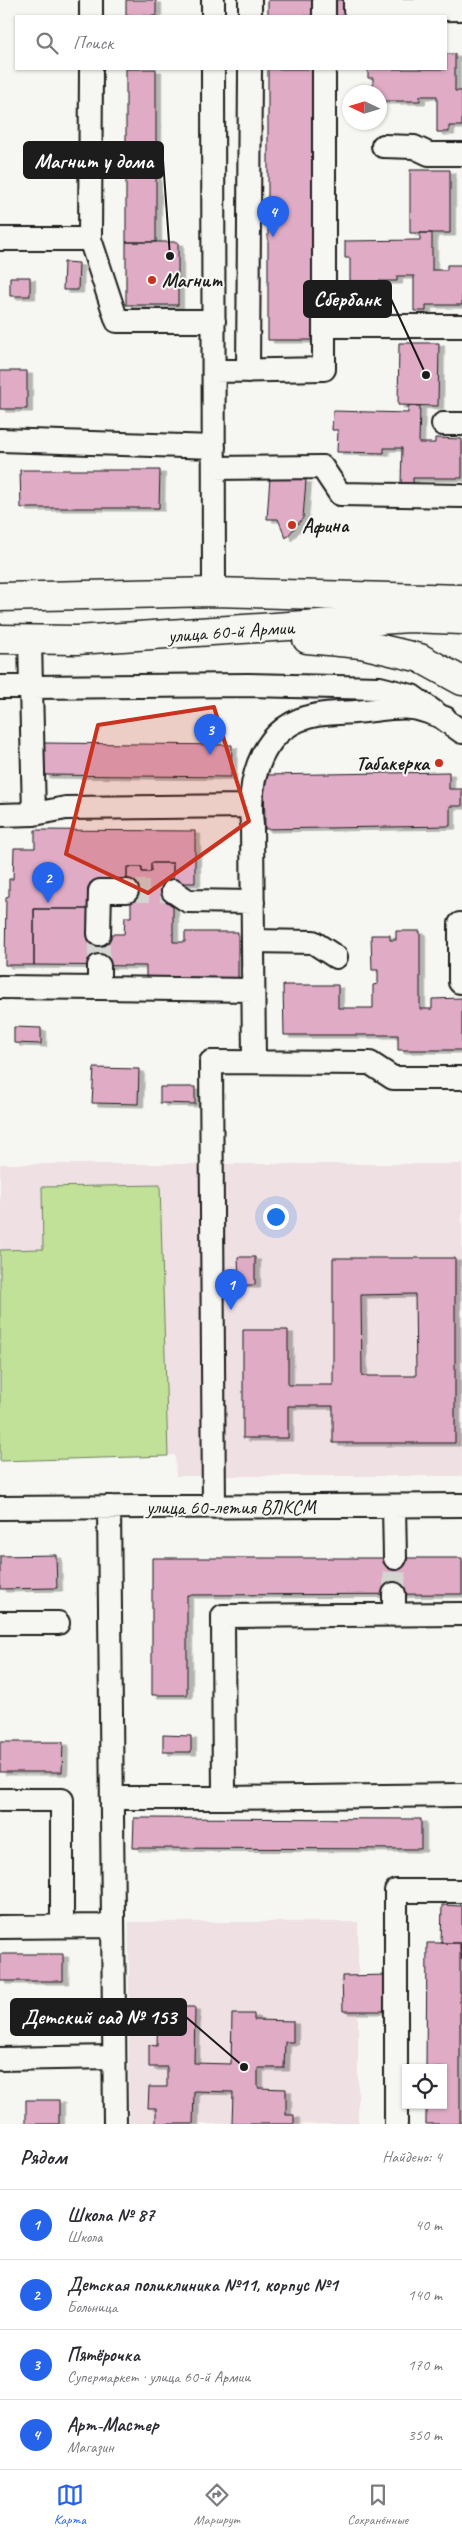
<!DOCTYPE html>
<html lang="ru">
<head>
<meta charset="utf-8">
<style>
  body { margin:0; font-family:Caveat,sans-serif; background:#f7f7f7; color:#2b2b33 }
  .controls { position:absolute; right:15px; bottom:15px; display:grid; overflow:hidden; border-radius:0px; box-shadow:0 1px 4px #0004 }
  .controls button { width:45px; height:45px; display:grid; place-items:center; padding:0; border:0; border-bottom:1px solid #e1e1e2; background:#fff; color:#2b2b33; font:25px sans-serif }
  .compass { position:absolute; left:342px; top:85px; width:45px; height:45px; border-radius:50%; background:#fff; box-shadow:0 1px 4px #0004; rotate:274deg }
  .you { position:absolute; left:275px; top:1216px; width:18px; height:18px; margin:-12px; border:4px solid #fff; border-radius:50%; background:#1a73e8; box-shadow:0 0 0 8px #1a73e833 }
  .badge { display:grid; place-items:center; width:32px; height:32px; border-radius:50%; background:#2563eb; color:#fff; font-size:16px; font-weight:700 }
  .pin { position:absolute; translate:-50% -41px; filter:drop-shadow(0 1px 2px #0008) }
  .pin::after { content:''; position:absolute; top:26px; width:18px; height:15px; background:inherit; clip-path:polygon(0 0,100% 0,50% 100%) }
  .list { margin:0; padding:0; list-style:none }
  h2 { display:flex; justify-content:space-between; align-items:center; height:65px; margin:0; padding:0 20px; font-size:21px }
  h2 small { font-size:16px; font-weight:400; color:#7c7c81 }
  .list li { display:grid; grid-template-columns:32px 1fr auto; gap:15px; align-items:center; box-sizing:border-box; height:70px; padding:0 20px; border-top:1px solid #e1e1e2 }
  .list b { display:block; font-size:19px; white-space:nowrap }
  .list p { margin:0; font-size:16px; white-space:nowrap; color:#7c7c81 }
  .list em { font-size:16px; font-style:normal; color:#7c7c81 }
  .icon { flex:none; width:28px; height:28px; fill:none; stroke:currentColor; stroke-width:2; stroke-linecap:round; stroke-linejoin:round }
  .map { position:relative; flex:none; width:462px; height:2124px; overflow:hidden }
  .search { position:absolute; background:#fff; box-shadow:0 1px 4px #0004; left:15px; right:15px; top:15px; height:55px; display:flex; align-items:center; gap:12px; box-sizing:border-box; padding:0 18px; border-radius:0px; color:#7c7c81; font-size:19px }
  .sheet { height:345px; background:#fff }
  nav { display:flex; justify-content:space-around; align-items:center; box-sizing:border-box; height:70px; border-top:1px solid #e1e1e2; background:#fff; font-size:14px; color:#7c7c81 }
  nav a { display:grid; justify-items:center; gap:2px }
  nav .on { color:#2563eb }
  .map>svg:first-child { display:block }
</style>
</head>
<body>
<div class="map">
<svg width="462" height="2124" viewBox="0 0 462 2124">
  <defs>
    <filter id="shadow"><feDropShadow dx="5.5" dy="3" stdDeviation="0" flood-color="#0004"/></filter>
  </defs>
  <rect width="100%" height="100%" fill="#f6f6f2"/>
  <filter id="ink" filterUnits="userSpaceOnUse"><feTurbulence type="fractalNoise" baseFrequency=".02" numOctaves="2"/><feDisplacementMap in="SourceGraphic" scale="10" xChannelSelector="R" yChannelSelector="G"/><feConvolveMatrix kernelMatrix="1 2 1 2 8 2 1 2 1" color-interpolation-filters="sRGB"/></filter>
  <g filter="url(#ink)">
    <!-- built -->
    <path fill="#efe0e4" d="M0 1164H462V1476H176L175 1455 0 1461Z
      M129 1922H358V1976H342L343 2011H358V2124H129Z"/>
    <!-- green -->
    <path fill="#c1e199" stroke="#6e7e5a" d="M160 1185 168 1456 0 1461V1250L43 1249 42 1187Z"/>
    <!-- building -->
    <path fill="#dfabc5" stroke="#1c1c1c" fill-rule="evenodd" filter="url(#shadow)" d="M126 0H156V16H126Z
      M268 0H315V16H268Z
      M331 0H347V16H331Z
      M446 54H455V91H462V126H449V132H437V96H420V101H380V92H373V78H368V69H446Z
      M126 69H156V242H126Z
      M268 69H315V340H268Z
      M410 170H450V233H410Z
      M420 233H432V270H447V265H462V305H426V311H414V276H397V281H350V258H345V241L420 240Z
      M126 242H178V305H126Z
      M64 262 79 263 78 290H63Z
      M10 277H30V296H10Z
      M399 343H439L438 406 398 405Z
      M0 371H27V409H0Z
      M408 406H420L419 443H435V438L462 439V478H413V484H401L402 448H384V453L337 452 338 430H332L333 411 408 413Z
      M20 470H160L159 508H21Z
      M270 477 306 480 303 518 286 538 278 519H267Z
      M44 743 232 745 231 777 44 775Z
      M449 772V789H462V806H450V826L265 829 264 775Z
      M35 830 195 831V883H173V863H151V872H142V867H127V883H90V909H34V965H5L6 897 9 896V879H13L14 848H35Z
      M151 863H173V942H185V932H238V986H146V966L34 965V909H90V934H124L125 917H131V900H127V867H142V872H151Z
      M396 931H420V1009H432V999L462 998V1050H398V1035H284L283 985H338V1008H373V985L378 984V970H372L371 935H390V940H396Z
      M14 1027 41 1028V1044L14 1043Z
      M94 1068 139 1069 138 1104 92 1103Z
      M160 1087H195V1104L160 1103Z
      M238 1257H255V1285H239Z
      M333 1258H455V1443H333V1406H288V1438H243V1330H288V1385H333ZM415 1294 416 1376H362L361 1295Z
      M56 1555 57 1588 0 1589V1556Z
      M152 1558H462V1594L187 1595V1695H152Z
      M163 1735 191 1736V1752H163Z
      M0 1742H63L62 1772H0Z
      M134 1818 421 1819V1849L133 1848Z
      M442 1905 462 1906V1960L460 1943H441Z
      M427 1943H460V2124H426V2105H443V2068H426Z
      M0 1954H63V1981H0Z
      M390 1975V2011H343L342 1976Z
      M158 2007H195L194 2063 231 2064 232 2014H254V2020L293 2021V2042H285L284 2068H258V2088L286 2089V2115H294V2124H232L233 2092 194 2091 193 2124H156V2108H148L149 2087H167V2067H149V2045L157 2046Z
      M26 2100H59V2124H26Z"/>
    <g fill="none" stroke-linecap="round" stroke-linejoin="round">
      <!-- minor-tunnel -->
      <path stroke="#d5d5d2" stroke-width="22" stroke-dasharray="22 11" stroke-linecap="butt" d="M127 891H173
        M99 966V934
        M394 1594 395 1558"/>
      <defs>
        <path id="minor" d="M213 0V16
          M250 0V16
          M355 0V10L462 9
          M91 16V0
          M324 16V0
          M91 69 90 239 117 321H214
          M213 69 214 592
          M383 146 414 147 429 154H462
          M0 239H90
          M324 326H462
          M214 371 324 369V69
          M248 371 250 69
          M443 424H462
          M0 440 214 447
          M214 468 322 467 340 494 462 496
          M30 639 31 687 248 685 380 688 412 696 462 732
          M0 687H31L34 814
          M0 815 34 814 66 808 250 806
          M173 891 188 901 253 902
          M460 924V982H462
          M99 934 100 891H127
          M253 941 313 942 336 957
          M0 987 99 988V966
          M99 988 253 990
          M254 1062 252 825C247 777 263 724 317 715 329 713 342 713 355 712 373 711 394 706 412 708 423 709 435 715 445 718
          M394 1506 395 1558
          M109 1507 115 2124
          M214 1507 211 1062 370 1063 393 1078H462
          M0 1508 462 1505
          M462 1614 223 1616 224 1798 462 1795
          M394 1615V1594
          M0 1623H58
          M112 1798H224
          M0 1800H62V1926
          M0 1927 113 1926
          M0 2059 114 2057
          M396 2124V1891H462"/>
        <path id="major" d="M0 597 214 592 462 599
          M0 639 77 640 409 618 462 620
          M307 639 361 644 420 658 462 681"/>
      </defs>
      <!-- minor casing -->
      <use href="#minor" stroke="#1c1c1c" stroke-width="26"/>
      <!-- major casing -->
      <use href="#major" stroke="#1c1c1c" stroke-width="31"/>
      <!-- minor -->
      <use href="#minor" stroke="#f6f6f2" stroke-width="22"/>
      <!-- major -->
      <use href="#major" stroke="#f6f6f2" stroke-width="28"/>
    </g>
  </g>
  <!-- marked area -->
  <path fill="#c8321e" fill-opacity="0.2" stroke="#c8321e" stroke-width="4" stroke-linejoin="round" d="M214 707 249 821 148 893 66 854 98 725Z"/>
  <!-- markers -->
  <g fill="#c8321e" stroke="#f6f6f2" stroke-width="2">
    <circle cx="152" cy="280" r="5"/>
    <circle cx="292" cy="525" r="5"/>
    <circle cx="439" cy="763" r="5"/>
  </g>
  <g text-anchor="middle" stroke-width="4" stroke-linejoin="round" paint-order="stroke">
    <!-- poi labels -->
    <g font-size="20" font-weight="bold" fill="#1c1c1c" stroke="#f6f6f2" text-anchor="start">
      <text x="162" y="287">Магнит</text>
      <text x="302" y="532">Афина</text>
      <text x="429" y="770" text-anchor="end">Табакерка</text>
    </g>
    <!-- street labels -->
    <g font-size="20" fill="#1c1c1c" stroke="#f6f6f2">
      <text transform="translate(231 631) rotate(-4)" y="7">улица 60-й Армии</text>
      <text x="231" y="1514">улица 60-летия ВЛКСМ</text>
    </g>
  </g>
  <!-- callouts -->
  <path fill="none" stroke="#1c1c1c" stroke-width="2" d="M170 256L163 160M426 375L391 299M244 2067L186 2017"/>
  <g fill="#1c1c1c" stroke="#f6f6f2" stroke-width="2">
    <circle cx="170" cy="256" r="5"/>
    <circle cx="426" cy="375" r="5"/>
    <circle cx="244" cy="2067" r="5"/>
  </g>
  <g fill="#1c1c1c" stroke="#1c1c1c" stroke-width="2">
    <rect x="24" y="142" width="139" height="36" rx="5"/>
    <rect x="304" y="281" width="87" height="36" rx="5"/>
    <rect x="11" y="1999" width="175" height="36" rx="5"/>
  </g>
  <g font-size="21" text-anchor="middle" font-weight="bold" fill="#fff">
    <text x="94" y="168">Магнит у дома</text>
    <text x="347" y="306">Сбербанк</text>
    <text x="99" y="2024">Детский сад № 153</text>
  </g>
</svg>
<div class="controls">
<button><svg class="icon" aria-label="locate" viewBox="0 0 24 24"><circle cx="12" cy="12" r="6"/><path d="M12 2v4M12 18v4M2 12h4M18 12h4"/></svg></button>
</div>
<svg class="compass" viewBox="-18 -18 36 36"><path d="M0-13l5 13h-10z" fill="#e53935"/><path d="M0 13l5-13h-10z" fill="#7c7c81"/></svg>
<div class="you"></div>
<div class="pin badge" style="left:231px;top:1310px">1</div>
<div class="pin badge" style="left:48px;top:903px">2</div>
<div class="pin badge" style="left:210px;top:755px">3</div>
<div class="pin badge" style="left:273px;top:237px">4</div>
<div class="search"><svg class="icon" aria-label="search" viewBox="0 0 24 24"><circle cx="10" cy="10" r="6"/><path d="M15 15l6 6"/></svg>Поиск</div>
</div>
<section class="sheet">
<h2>Рядом<small>Найдено: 4</small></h2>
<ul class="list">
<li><span class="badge">1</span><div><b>Школа № 87</b><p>Школа</p></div><em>40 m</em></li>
<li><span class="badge">2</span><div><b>Детская поликлиника №11, корпус №1</b><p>Больница</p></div><em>140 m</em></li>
<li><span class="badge">3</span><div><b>Пятёрочка</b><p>Супермаркет · улица 60-й Армии</p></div><em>170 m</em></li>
<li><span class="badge">4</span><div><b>Арт-Мастер</b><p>Магазин</p></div><em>350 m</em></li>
</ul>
</section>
<nav>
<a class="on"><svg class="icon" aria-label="map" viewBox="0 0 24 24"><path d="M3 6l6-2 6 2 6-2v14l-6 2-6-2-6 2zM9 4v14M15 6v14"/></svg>Карта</a>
<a><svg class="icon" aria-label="directions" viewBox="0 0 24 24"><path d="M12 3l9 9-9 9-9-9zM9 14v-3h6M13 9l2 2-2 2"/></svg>Маршрут</a>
<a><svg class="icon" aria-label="saved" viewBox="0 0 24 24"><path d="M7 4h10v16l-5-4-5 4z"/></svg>Сохранённые</a>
</nav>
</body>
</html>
